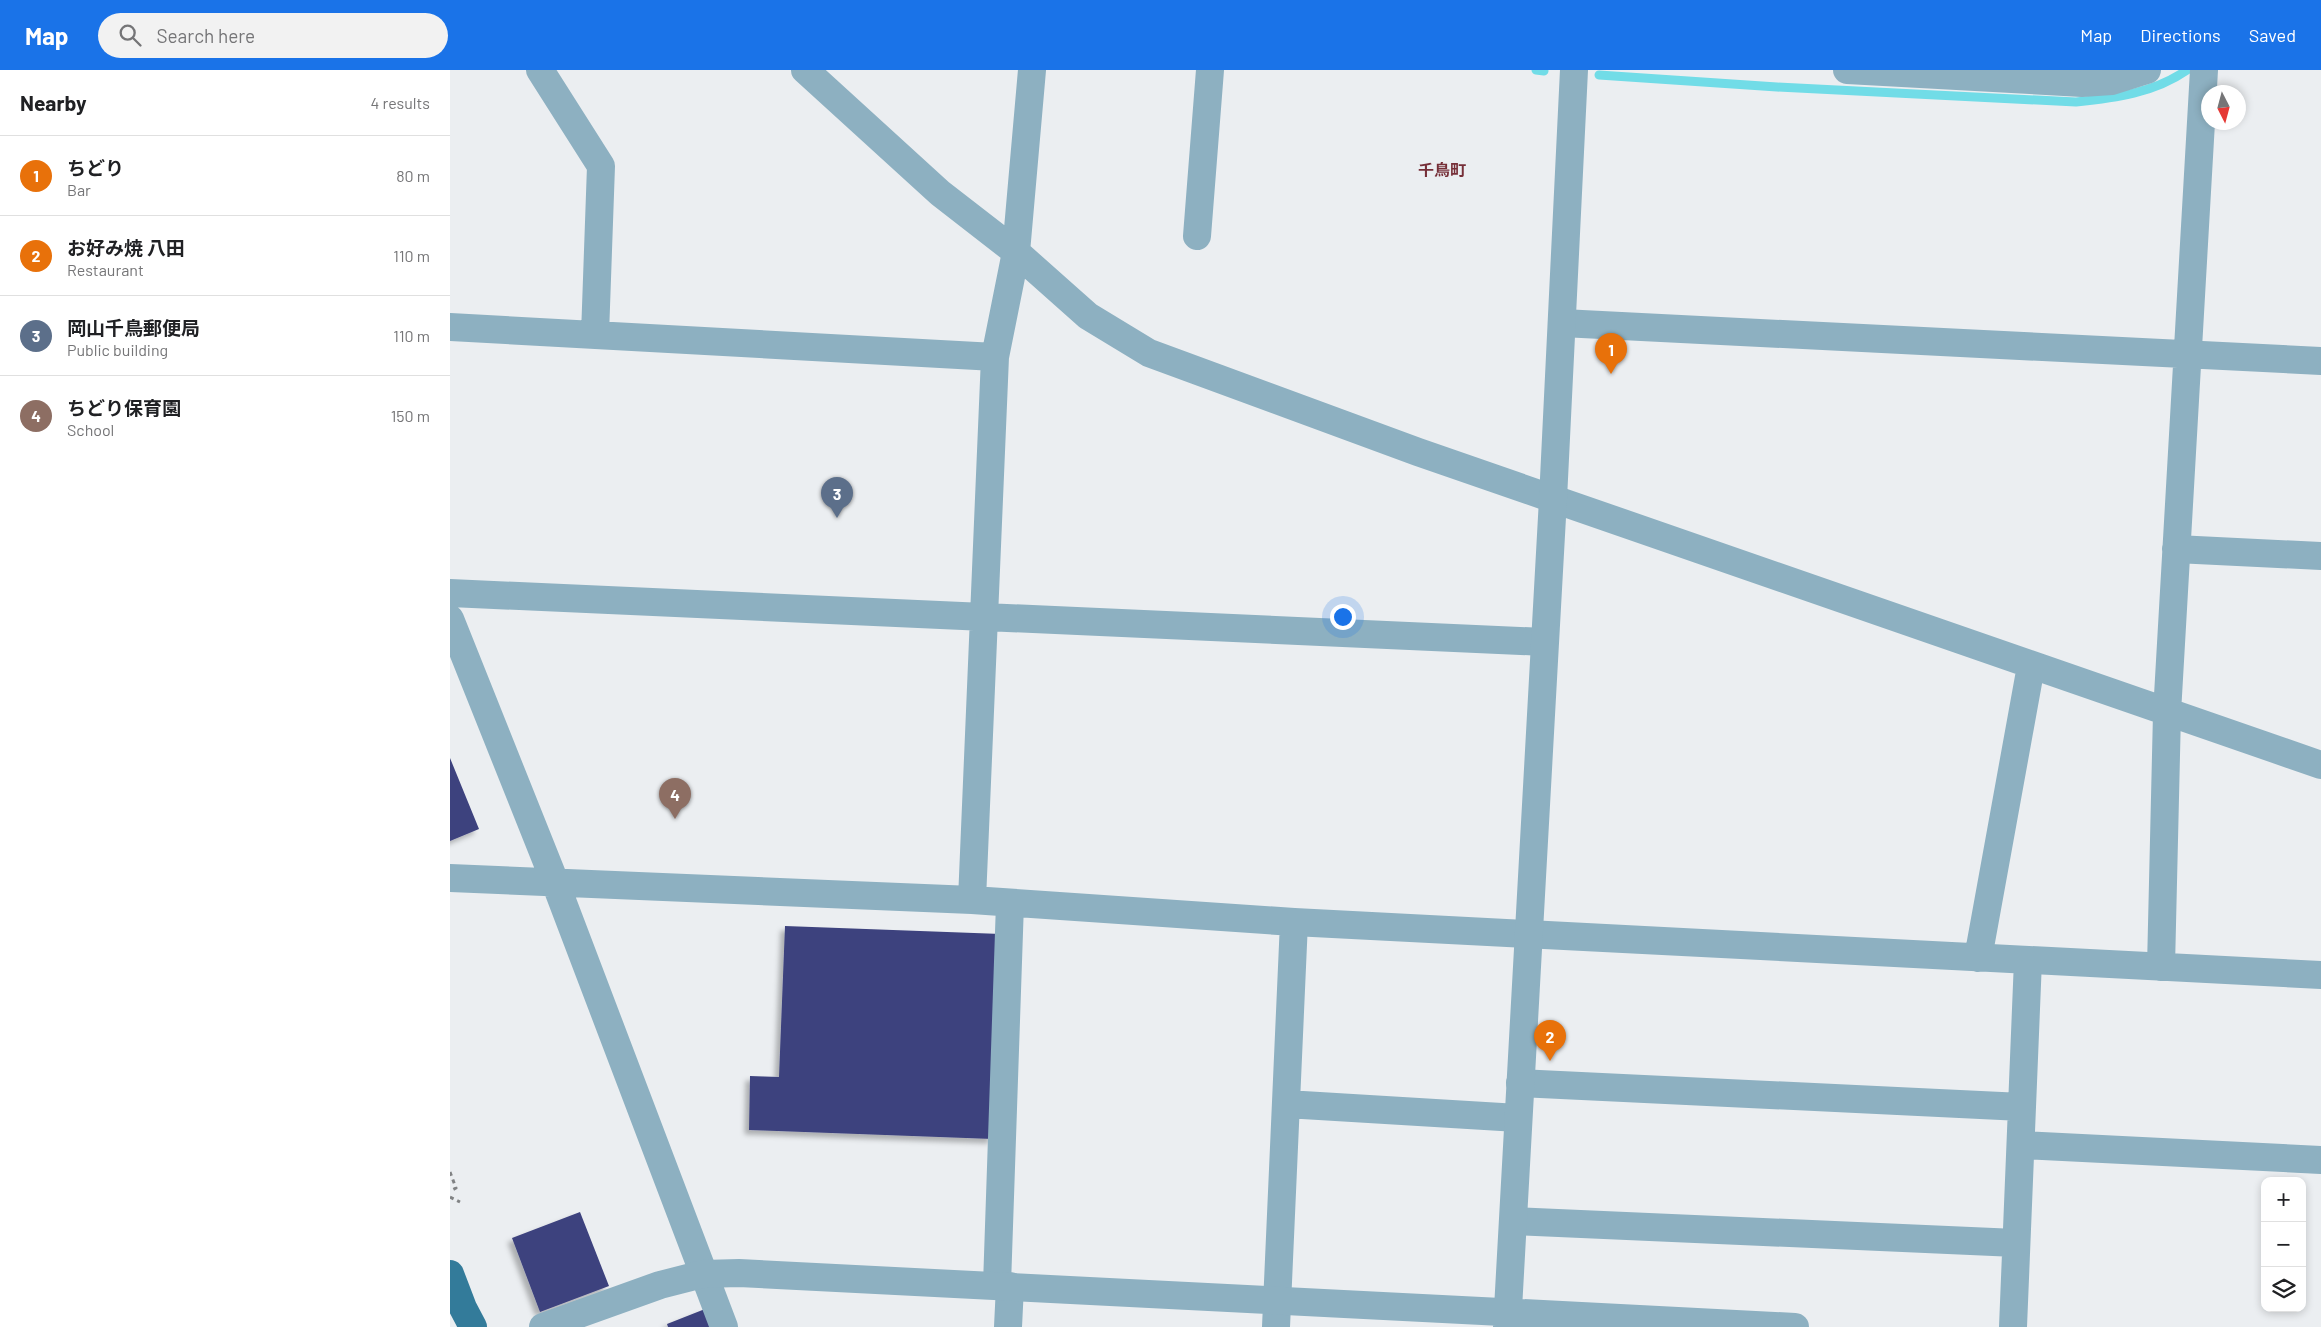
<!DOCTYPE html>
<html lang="en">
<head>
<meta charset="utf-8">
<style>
  body { margin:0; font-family:Barlow,"Noto Sans JP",sans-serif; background:#f2f2f2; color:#202124 }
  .controls { position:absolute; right:15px; bottom:15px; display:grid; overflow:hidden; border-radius:10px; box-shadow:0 2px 8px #0003 }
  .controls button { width:45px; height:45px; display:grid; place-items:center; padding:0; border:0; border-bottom:1px solid #e0e0e0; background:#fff; color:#202124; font:25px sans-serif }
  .compass { position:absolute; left:1751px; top:15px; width:45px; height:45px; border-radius:50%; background:#fff; box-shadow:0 2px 8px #0003; rotate:174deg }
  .you { position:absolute; left:892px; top:546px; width:18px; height:18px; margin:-12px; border:4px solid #fff; border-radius:50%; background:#1a73e8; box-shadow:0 0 0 8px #1a73e833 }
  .badge { display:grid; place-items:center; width:32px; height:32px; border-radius:50%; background:#1a73e8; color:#fff; font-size:16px; font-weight:700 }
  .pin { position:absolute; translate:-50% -41px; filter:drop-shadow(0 1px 2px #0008) }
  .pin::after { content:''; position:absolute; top:26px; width:18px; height:15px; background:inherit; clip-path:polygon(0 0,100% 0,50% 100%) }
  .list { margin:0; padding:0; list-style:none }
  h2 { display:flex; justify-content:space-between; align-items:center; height:65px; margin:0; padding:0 20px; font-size:21px }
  h2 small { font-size:16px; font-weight:400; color:#757577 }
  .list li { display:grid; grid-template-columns:32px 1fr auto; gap:15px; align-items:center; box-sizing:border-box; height:80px; padding:0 20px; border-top:1px solid #e0e0e0 }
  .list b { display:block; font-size:19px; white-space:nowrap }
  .list p { margin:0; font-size:16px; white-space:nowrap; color:#757577 }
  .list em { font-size:16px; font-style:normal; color:#757577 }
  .icon { flex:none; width:28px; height:28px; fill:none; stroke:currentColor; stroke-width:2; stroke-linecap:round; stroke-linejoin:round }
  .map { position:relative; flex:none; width:1871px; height:1257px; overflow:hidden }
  header { display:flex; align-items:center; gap:30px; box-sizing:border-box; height:70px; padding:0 25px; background:#1a73e8; color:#fff }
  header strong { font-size:24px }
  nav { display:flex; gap:28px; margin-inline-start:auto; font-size:18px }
  .search { width:350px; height:45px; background:#f2f2f2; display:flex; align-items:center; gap:12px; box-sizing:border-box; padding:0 18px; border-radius:28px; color:#757577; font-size:19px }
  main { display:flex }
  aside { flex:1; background:#fff }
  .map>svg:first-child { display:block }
</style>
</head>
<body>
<header>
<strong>Map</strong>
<div class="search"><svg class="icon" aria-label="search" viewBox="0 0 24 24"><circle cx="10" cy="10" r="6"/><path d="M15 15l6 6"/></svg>Search here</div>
<nav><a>Map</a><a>Directions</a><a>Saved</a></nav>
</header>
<main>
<aside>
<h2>Nearby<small>4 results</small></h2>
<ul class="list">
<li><span class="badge" style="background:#e8710a">1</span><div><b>ちどり</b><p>Bar</p></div><em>80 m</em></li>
<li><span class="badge" style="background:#e8710a">2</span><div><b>お好み焼 八田</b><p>Restaurant</p></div><em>110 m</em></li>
<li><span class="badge" style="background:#5c6f8a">3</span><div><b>岡山千鳥郵便局</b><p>Public building</p></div><em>110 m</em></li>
<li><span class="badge" style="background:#8d6e63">4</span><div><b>ちどり保育園</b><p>School</p></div><em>150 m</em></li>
</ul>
</aside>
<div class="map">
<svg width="1871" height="1257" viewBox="0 0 1871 1257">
  <defs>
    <filter id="shadow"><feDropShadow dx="-4.5" dy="4.5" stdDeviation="2.5" flood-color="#0004"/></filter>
  </defs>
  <rect width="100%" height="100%" fill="#ebeef1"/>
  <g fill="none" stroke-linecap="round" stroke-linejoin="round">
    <!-- stream -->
    <path stroke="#71dce7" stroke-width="9" d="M1086 0 1094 1
      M1149 5 1327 17 1626 32C1665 28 1704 23 1737 0"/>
  </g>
  <!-- building -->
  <path fill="#3d427e" filter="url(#shadow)" d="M0 688 29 759 0 771Z
    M335 856 551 864 543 1069 299 1060 300 1006 329 1007Z
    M130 1142 159 1216 90 1242 62 1168Z
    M255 1239 262 1257H218L217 1254Z"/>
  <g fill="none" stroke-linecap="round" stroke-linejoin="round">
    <!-- path -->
    <path stroke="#808284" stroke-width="3" stroke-dasharray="4 4" stroke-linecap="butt" d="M0 1102 6 1118 0 1121
      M0 1127 10 1132"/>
    <!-- minor -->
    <path stroke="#8db0c1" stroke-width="28" d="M90 0 151 96 145 265
      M355 0 490 123 566 182 638 246 699 283 968 382 1871 695
      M1397 0 1632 13 1662 11 1697 0
      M747 166 760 0
      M1112 253 1871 291
      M0 257 545 287
      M1726 479 1871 486
      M0 523 1094 572
      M0 549 105 812 274 1257
      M0 808 522 830 844 852 1871 905
      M522 830 545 287 566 182 582 0
      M1528 888 1581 596
      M1711 897 1717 643 1754 0
      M1070 1013 1572 1037
      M836 1034 1068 1048
      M1571 1075 1871 1090
      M1064 1151 1566 1173
      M547 1215 560 833
      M558 1257 560 1216
      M826 1257 844 852
      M1563 1257 1578 890"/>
    <!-- tertiary -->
    <path stroke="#8db0c1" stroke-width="28" d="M93 1257 210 1215 253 1204 289 1203 1345 1257
      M1057 1257 1103 429 1124 0"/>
    <!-- primary -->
    <path stroke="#337b9a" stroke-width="28" d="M0 1204 13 1238 23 1257"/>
  </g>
  <g text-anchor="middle" stroke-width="5" stroke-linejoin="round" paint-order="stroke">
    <!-- neighbourhood labels -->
    <g font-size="16" font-weight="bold" fill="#762f38" stroke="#ebeef1">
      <text x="992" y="106">千鳥町</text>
    </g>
  </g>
</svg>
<div class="controls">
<button>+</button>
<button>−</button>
<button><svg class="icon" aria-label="layers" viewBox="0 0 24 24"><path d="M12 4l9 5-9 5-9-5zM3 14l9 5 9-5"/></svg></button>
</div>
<svg class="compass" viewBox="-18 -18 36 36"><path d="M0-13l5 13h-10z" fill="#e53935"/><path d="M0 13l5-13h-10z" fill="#757577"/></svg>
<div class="you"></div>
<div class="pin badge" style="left:1161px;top:304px;background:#e8710a">1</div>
<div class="pin badge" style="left:1100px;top:991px;background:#e8710a">2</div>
<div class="pin badge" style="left:387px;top:448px;background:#5c6f8a">3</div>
<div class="pin badge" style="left:225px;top:749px;background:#8d6e63">4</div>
</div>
</main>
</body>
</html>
